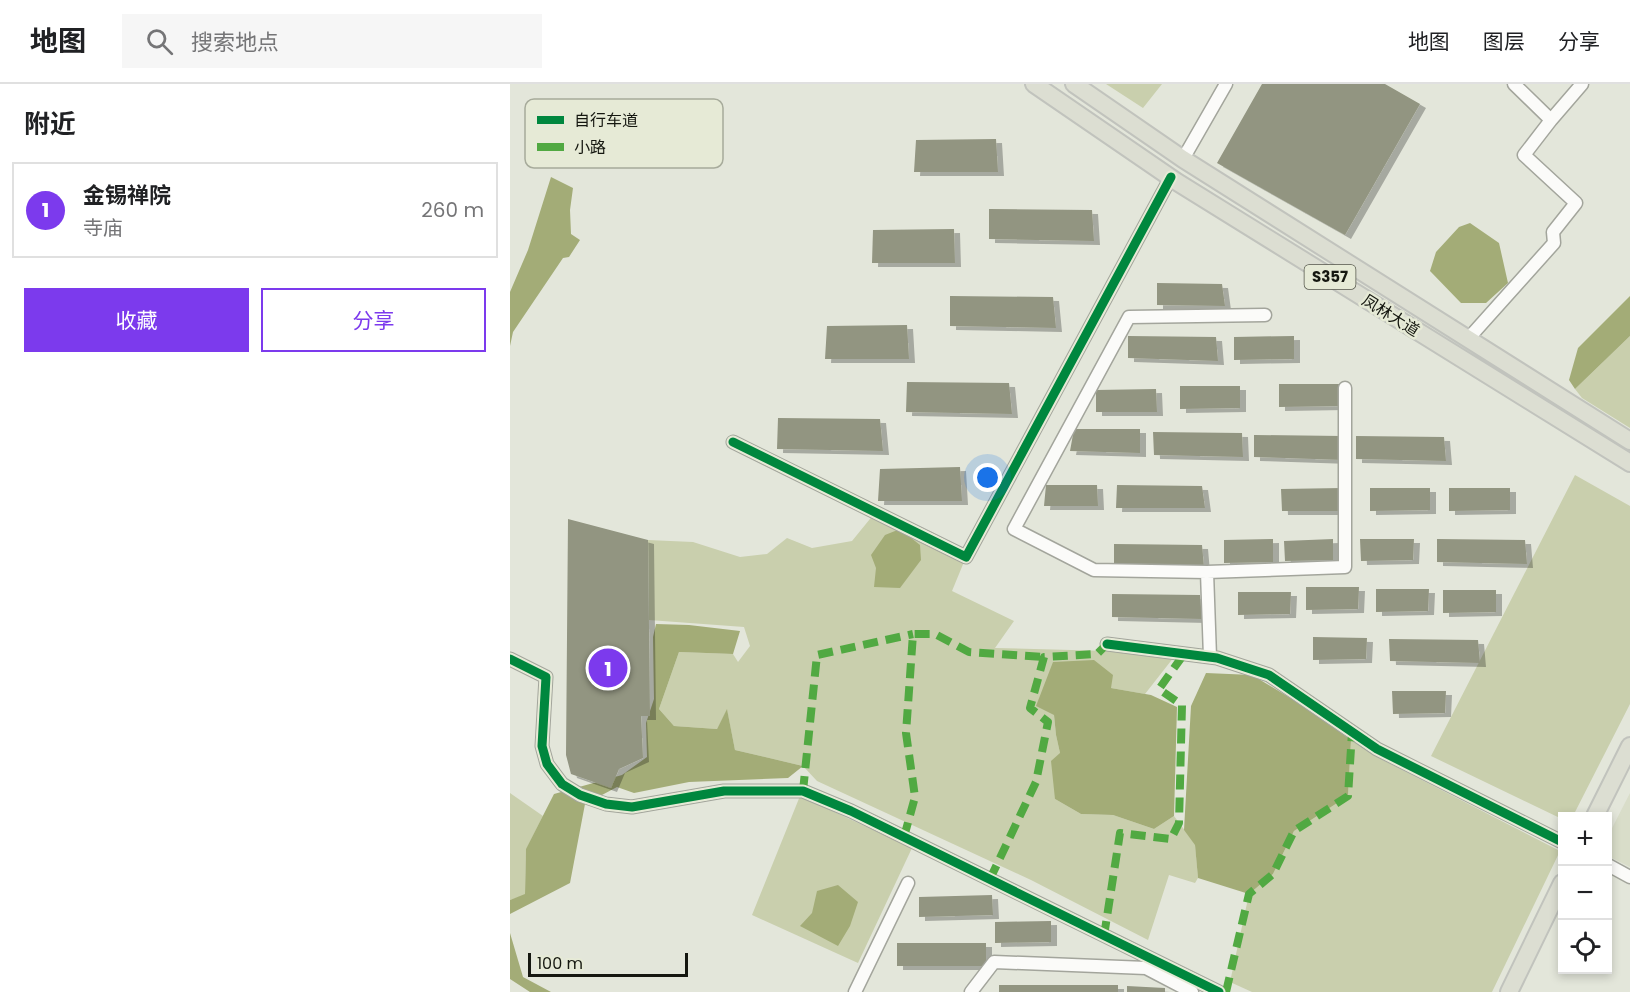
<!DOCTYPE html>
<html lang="zh">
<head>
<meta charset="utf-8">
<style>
  body { margin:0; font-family:Poppins,"Noto Sans SC",sans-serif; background:#f6f6f6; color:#202124 }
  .controls { position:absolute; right:18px; bottom:18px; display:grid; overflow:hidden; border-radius:0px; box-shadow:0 3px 9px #0003 }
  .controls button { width:54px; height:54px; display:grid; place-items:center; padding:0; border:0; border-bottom:2px solid #e0e0e0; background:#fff; color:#202124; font:30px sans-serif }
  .scale { position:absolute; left:18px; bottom:15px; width:160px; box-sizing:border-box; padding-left:6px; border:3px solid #151710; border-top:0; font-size:16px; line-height:21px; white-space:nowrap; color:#151710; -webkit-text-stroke:4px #e6ead6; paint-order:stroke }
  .you { position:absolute; left:478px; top:394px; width:21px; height:21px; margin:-15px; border:4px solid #fff; border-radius:50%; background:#1a73e8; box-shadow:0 0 0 9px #1a73e833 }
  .badge { display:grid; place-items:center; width:39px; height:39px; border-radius:50%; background:#7c3aed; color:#fff; font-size:20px; font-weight:700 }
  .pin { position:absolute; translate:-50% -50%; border:3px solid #fff; box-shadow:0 2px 6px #0006 }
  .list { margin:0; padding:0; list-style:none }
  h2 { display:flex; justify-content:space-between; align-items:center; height:78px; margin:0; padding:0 24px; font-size:26px }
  h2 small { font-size:20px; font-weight:400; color:#757577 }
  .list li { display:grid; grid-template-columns:39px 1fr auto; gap:18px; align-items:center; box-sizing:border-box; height:96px; margin:0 12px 12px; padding:0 12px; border:2px solid #e0e0e0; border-radius:0px }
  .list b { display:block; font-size:22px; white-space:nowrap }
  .list p { margin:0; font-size:20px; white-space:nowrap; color:#757577 }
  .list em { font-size:20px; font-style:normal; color:#757577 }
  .actions { display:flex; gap:12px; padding:18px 24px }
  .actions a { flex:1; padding:14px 0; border:2px solid #7c3aed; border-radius:0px; text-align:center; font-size:21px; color:#7c3aed }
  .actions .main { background:#7c3aed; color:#fff }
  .icon { flex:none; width:33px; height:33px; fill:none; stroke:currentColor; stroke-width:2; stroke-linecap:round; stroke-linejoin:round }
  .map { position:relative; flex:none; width:1120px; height:908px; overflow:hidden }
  header { display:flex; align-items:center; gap:36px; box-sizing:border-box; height:84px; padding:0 30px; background:#fff; border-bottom:2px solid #e0e0e0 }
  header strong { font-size:28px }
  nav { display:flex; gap:33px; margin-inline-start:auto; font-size:21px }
  .search { width:420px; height:54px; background:#f6f6f6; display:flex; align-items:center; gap:15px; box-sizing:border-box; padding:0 21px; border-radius:0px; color:#757577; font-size:22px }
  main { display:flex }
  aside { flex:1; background:#fff }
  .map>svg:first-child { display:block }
</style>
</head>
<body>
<header>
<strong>地图</strong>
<div class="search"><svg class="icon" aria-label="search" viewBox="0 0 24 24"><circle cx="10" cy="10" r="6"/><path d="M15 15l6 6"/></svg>搜索地点</div>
<nav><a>地图</a><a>图层</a><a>分享</a></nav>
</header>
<main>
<aside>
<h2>附近<small></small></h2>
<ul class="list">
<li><span class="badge">1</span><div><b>金锡禅院</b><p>寺庙</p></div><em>260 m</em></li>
</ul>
<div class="actions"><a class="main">收藏</a><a>分享</a></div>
</aside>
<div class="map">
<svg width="1120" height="908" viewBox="0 0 1120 908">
  <defs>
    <filter id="shadow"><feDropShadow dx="6" dy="4" stdDeviation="0" flood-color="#0004"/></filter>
  </defs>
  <rect width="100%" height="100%" fill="#e3e6da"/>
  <!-- built -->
  <path fill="#d9ddc9" d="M1120 709V783L1098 772V752Z"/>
  <!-- green -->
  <path fill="#c9cfad" d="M596 0H652L633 24Z
    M1120 252V344L1072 314 1065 305Z
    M1065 391 1120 422V620L1063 732H1052V735L921 672Z
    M364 430 456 473 442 507 504 537 485 564 598 567 664 573 635 610 601 604 544 631 546 651 550 669 545 715 571 730 603 731 644 745 664 732 685 760 688 794 685 799 659 791 638 856 521 796 307 697 293 682 225 666 217 626 207 645 164 642 149 625 169 568 223 570 228 578 240 562 234 543 139 536 138 456 183 458 230 473 257 470 277 454 302 464 342 457Z
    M841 656 865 672 1050 767 982 908H742L720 898 739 810 763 790 784 747 838 712Z
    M0 709 33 732 16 766 15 811 0 816Z
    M290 712 402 764 348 879 242 831Z"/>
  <!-- water -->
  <path fill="#a3ac77" d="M41 93 63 104 60 126 61 150 70 156 59 173 53 174 3 248 0 262V208L18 166Z
    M960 139 989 159 998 199 976 219H951L920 187 926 168 949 143Z
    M1120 212V252L1065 305 1059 296 1068 264Z
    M390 445 410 461 411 476 390 504 364 503 366 484 361 471 375 451Z
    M146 540 179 541 230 547 223 570 169 568 149 625 164 642 207 645 217 625 225 666 293 682 278 694 179 698 124 709 107 703 75 720 60 799 0 830V816L15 810 16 765 44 710 112 691 137 673 136 639 144 615 143 553Z
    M584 576 603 591 601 604 641 611 667 623 664 732 644 745 603 731 571 730 545 715 541 677 550 669 546 651 544 631 526 622 543 578Z
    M696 589 742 591 797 624 841 656 838 712 784 747 763 790 739 810 688 794 685 761 674 746 681 622Z
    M328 801 348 818 340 842 328 862 290 842 302 829 307 807Z
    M0 849 13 893 41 908H20L0 895Z"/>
  <!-- building -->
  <path fill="#929581" filter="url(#shadow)" d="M752 0H875L910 20 835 151 707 79Z
    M486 55 488 88H404L406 56Z
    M479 125 582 126 584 157 479 155Z
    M444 145 445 179H362L363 146Z
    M647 199 712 200 715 222 647 221Z
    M440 212 543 213 546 244 440 242Z
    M397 241 399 275H315L317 242Z
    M618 252 706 253 708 277 618 274Z
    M784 252V275L724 276V253Z
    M397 298 499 299 502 330 396 328Z
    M769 300H830V322L769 323Z
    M670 302H730V324L670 325Z
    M646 305 647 328H586V306Z
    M268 334 370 335 373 367 267 365Z
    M564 345H630V369L560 367Z
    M643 348 732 349 733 373 644 371Z
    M744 351 832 352 834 376 744 373Z
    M846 352 934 353 936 377 846 375Z
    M450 383 452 417H368L370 385Z
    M536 401H587L588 422H534Z
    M607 401 692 402 695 424H606Z
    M832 404V427H772L771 405Z
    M860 404H920V426L860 427Z
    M939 404H1000V426L939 427Z
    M58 435 138 456 140 632H131L133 674 109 685 101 704 61 690 56 671Z
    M763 455V478L714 479V456Z
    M823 455V476L775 477 774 457Z
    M850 455H904L903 476 851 477Z
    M927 455 1015 456 1017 480 927 478Z
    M604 460 692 461 694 484 604 482Z
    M796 503H849L848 525 796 526Z
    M866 505H919L918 527 866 528Z
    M933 506H986V528L933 529Z
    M728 508H781L780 530 728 531Z
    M602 510 690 511 692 535 602 533Z
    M803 553 857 554 856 575 803 576Z
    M879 555 968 556 970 579 880 577Z
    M882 607H936L935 629 883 630Z
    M482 811 483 831 409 833V813Z
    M541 837V858L485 859V838Z
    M387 859H476V882H387Z
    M489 901H608V908H489Z
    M617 902 655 904V908H617Z"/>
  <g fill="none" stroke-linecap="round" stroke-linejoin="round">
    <defs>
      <path id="minor" d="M1041 36 1072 0
        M673 75 716 0
        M958 255 1044 159 1043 148 1066 119 1014 71 1041 36 1004 0
        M223 358 456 473 661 93
        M697 488 835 483V304
        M597 560 707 574 759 591 867 665 1052 758
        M700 573 697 488 584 486 504 445 619 233 755 231
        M0 575 36 593 32 662 37 680 52 700 70 711 96 720 122 723 214 707H293L341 727 709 908
        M1098 781 1120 793
        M345 908 398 799
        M461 908 484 878 636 884 682 908"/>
      <path id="major" d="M524 0 667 98 1120 379
        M564 0 673 75 1120 357
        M1085 732 1120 662
        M999 908 1052 799"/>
    </defs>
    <!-- minor casing -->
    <use href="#minor" stroke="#a3a59c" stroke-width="15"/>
    <!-- major casing -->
    <use href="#major" stroke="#c1c3bd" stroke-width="20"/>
    <!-- minor -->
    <use href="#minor" stroke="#fbfbf9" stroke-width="12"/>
    <!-- major -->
    <use href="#major" stroke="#dcded2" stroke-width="16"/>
    <!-- quiet -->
    <path stroke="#51a942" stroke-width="8" stroke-dasharray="15 8" stroke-linecap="butt" d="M293 707 307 571 403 550
      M394 753 405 713 396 649 403 550H425L459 568 534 573
      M480 795 526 698 538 638 520 624 534 573 587 570 597 560
      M594 852 610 749 661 755 669 739 672 621 649 605 674 570
      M716 908 739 810 763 790 784 747 838 712 842 648"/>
    <defs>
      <path id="cycleway" d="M223 358 456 473 661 93
        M597 560 707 574 759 591 867 665 1052 758
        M0 575 36 593 32 662 37 680 52 700 70 711 96 720 122 723 214 707H293L341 727 709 908"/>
    </defs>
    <!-- cycleway casing -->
    <use href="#cycleway" stroke="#e6ead6" stroke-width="13"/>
    <!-- cycleway -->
    <use href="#cycleway" stroke="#00873e" stroke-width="9"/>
  </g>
  <g text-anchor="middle" stroke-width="5" stroke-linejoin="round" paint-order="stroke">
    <!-- shield labels -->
    <rect fill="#e6ead6" stroke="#54564b" stroke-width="1.5" x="794.5" y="181" width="51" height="24" rx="4.5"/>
    <g font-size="15" font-weight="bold" fill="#151710">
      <text x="820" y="198">S357</text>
    </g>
    <!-- street labels -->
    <g font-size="16" fill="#151710" stroke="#e6ead6">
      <text transform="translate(881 231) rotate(32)" y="6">凤林大道</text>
    </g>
  </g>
  <!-- legend -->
  <rect x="15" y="15" width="198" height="69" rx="9" fill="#e6ead6" stroke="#a7ab9b" stroke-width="1.5"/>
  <rect x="27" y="32" width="27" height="8" fill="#00873e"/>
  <rect x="27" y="59" width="27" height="8" fill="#51a942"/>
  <g font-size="16" fill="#151710">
    <text x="64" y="42">自行车道</text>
    <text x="64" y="69">小路</text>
  </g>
</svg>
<div class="controls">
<button>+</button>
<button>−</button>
<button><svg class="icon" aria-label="locate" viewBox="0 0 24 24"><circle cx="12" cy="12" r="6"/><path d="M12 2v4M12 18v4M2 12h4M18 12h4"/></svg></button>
</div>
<div class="scale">100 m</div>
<div class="you"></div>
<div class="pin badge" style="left:98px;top:584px">1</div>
</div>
</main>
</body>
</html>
